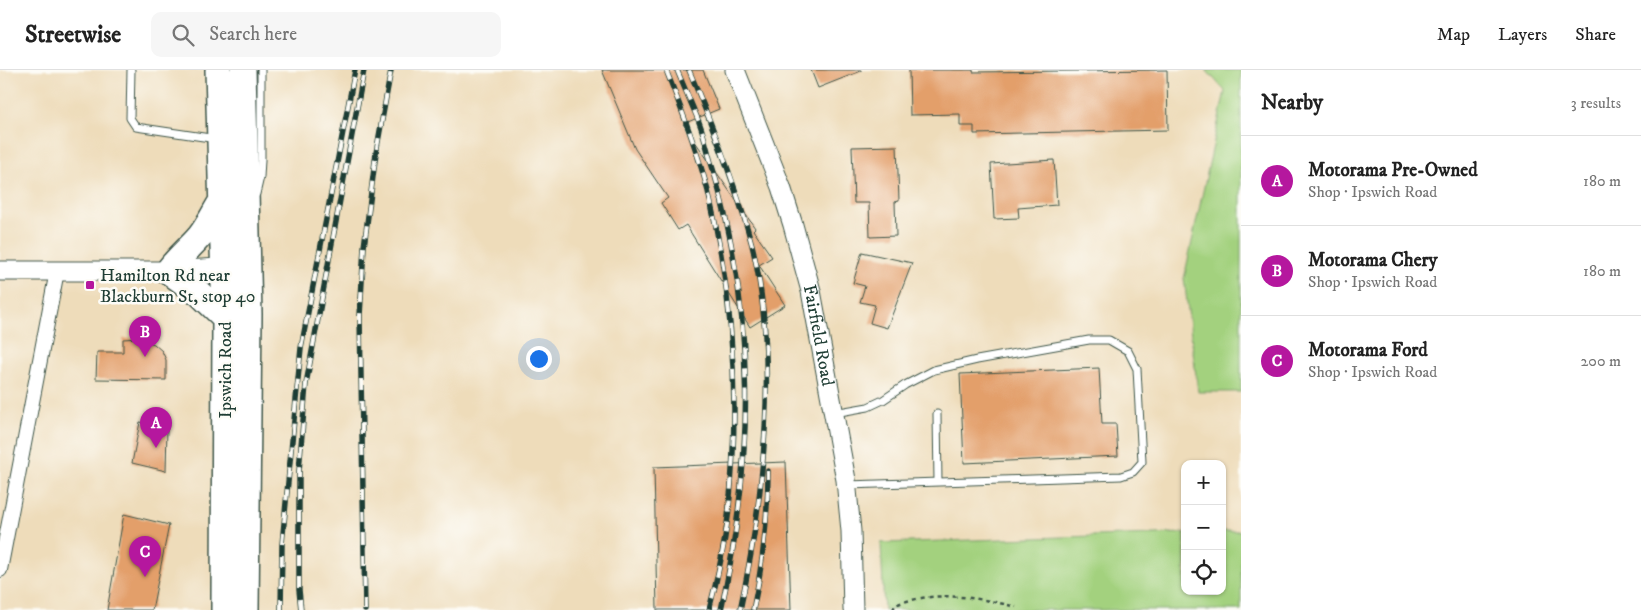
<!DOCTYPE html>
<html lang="en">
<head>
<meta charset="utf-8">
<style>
  body { margin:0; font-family:"IM FELL DW Pica",serif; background:#f6f6f6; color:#222 }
  .controls { position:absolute; right:15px; bottom:15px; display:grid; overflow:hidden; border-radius:10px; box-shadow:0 1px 4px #0004 }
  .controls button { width:45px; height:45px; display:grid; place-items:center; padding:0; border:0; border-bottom:1px solid #e0e0e0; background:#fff; color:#222; font:25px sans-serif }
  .you { position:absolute; left:538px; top:288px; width:18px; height:18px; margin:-12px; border:4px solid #fff; border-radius:50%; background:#1a73e8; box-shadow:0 0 0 8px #1a73e833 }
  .badge { display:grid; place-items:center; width:32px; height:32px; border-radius:50%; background:#b5179e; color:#fff; font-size:16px; font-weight:700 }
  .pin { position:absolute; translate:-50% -41px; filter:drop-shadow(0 1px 2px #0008) }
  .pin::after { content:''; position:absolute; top:26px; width:18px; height:15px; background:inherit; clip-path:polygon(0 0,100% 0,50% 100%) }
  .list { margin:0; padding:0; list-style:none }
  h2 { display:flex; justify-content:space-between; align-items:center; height:65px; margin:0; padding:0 20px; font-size:21px }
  h2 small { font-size:16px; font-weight:400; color:#767676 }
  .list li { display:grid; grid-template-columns:32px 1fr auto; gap:15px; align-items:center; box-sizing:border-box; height:90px; padding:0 20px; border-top:1px solid #e0e0e0 }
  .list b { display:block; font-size:19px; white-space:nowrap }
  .list p { margin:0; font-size:16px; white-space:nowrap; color:#767676 }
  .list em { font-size:16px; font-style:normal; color:#767676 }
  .icon { flex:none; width:28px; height:28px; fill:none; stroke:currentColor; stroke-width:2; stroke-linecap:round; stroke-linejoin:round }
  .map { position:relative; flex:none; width:1241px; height:540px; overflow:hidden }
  header { display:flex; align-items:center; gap:30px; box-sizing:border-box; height:70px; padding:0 25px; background:#fff; border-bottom:1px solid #e0e0e0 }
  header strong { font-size:24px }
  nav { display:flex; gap:28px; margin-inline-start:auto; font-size:18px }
  .search { width:350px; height:45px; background:#f6f6f6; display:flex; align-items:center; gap:12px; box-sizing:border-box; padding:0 18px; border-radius:10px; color:#767676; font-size:19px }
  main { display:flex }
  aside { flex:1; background:#fff }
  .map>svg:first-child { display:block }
</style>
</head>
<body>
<header>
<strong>Streetwise</strong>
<div class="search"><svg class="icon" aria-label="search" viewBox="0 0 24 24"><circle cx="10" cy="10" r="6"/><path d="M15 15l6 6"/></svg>Search here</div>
<nav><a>Map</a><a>Layers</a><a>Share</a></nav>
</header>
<main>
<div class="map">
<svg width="1241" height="540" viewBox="0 0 1241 540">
  <rect width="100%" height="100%" fill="#fdfcf7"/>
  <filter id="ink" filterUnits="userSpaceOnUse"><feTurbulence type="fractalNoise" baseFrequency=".02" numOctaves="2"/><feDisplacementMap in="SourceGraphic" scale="10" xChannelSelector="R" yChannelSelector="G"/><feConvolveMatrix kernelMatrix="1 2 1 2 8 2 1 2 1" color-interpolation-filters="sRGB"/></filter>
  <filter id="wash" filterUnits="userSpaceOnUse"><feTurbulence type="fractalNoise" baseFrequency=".0096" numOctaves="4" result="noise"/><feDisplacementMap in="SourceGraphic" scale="20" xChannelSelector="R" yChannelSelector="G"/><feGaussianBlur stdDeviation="1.12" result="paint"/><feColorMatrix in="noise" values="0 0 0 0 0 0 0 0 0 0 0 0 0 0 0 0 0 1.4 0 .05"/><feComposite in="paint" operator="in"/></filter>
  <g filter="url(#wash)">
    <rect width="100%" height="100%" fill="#eedcba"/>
    <!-- green -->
    <path fill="#a3d17e" stroke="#618759" d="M1206 0H1241V322H1198L1184 208 1225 21Z
      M1222 461H1241V540H884L881 473 1185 463V521H1222Z"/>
    <g id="blocks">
      <!-- building -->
      <path fill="#e39f6a" d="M602 0H703L719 39 683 54 755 158 753 160 772 187 759 195 785 235 750 257 686 155 678 160 661 133 668 128 635 79Z
        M811 0H861V1L818 18Z
        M909 0H973V2L1167 0 1168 60 974 64V56H960V44L910 45Z
        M897 76 899 131 895 132 896 166 870 167 869 133H854L852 77Z
        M1054 90 1057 135 1018 138 1019 148 994 149 991 94Z
        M862 182 912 193 887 258 870 253 875 235 860 232 865 216 853 213Z
        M139 268 154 274 162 281 166 290V310L96 309 97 282H123V269Z
        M1099 298 1102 354H1116L1118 386 964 393 960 304Z
        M140 352 167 357 166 401 132 393Z
        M786 392 791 540H657L654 397Z
        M124 444 169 455 152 540H107Z"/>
    </g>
  </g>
  <g filter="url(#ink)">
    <use href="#blocks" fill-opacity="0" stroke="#3e5548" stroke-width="1"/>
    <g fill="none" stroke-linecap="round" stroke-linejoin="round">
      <defs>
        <path id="lane" d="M131 0 130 48 136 57 217 69
          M256 124 260 107 261 90V0
          M834 343 868 337 883 330 905 315 934 300 977 290 1089 270H1109L1128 281 1137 299 1142 392 1133 402 1121 406 847 415
          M937 344 938 412"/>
        <path id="street" d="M0 500 57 201"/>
        <g id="secondary">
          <path id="s1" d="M735 0 781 117 793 155 811 221 846 410 851 461 853 540"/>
          <path d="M0 201H168L236 197"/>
        </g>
        <path id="highway" d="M218 0 225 248 224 540
          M243 0 249 244 246 540
          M221 132C214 143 208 156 200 166 189 179 177 188 168 201L199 223 225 248"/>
      </defs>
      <!-- lane casing -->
      <use href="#lane" stroke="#3e5548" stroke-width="9"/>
      <!-- street casing -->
      <use href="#street" stroke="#3e5548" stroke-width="16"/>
      <!-- secondary casing -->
      <use href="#secondary" stroke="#3e5548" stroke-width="21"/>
      <!-- highway casing -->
      <use href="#highway" stroke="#3e5548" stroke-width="28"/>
      <!-- path -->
      <path stroke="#3e5548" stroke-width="2.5" stroke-dasharray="4 4" stroke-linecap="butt" d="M893 540 895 535C934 520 977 527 1016 537"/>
      <!-- lane -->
      <use href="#lane" stroke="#fff" stroke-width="7"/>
      <!-- street -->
      <use href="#street" stroke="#fff" stroke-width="14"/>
      <!-- secondary -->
      <use href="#secondary" stroke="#fff" stroke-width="19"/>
      <!-- highway -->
      <use href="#highway" stroke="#fff" stroke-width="25"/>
      <defs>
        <path id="rail" d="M666 0C682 40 697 80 708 121 734 228 740 338 728 447 724 478 717 510 709 540
          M677 0C684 17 692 35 699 52 705 67 708 84 713 99 756 246 754 391 721 540
          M689 0C713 57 736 115 752 175 779 285 764 430 740 540
          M281 540 282 474 301 278 355 0
          M301 540 299 520V401L306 314 364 0
          M365 540 360 246 364 177 376 83 391 0
          M753 540C763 494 768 447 768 401"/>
      </defs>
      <!-- rail casing -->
      <use href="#rail" stroke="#1f3d34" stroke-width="5.5"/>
      <!-- rail -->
      <use href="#rail" stroke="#fdfcf7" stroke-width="4" stroke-dasharray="11" stroke-linecap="butt"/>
    </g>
  </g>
  <!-- markers -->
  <rect fill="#b5179e" stroke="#fdfcf7" stroke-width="2" x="85" y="210" width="10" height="10" rx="2.5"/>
  <g text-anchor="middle" stroke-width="5" stroke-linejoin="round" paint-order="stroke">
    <!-- poi labels -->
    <g font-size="18" fill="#1f3d34" stroke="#fdfcf7" text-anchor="start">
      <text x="100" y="211">Hamilton Rd near<tspan x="100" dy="21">Blackburn St, stop 40</tspan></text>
    </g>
    <!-- street labels -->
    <g font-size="18" fill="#1f3d34" stroke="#fdfcf7">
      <text dy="6" stroke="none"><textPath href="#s1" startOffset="279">Fairfield Road</textPath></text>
      <text transform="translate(225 300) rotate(-90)" y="6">Ipswich Road</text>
    </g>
  </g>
</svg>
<div class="controls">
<button>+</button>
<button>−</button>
<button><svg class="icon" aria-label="locate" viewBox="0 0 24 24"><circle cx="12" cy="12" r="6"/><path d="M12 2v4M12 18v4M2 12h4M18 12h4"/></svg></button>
</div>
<div class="you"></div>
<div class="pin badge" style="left:156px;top:378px">A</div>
<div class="pin badge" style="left:145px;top:287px">B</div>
<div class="pin badge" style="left:145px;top:507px">C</div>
</div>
<aside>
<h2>Nearby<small>3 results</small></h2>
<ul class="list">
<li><span class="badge">A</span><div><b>Motorama Pre-Owned</b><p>Shop · Ipswich Road</p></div><em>180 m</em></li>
<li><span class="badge">B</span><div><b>Motorama Chery</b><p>Shop · Ipswich Road</p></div><em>180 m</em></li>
<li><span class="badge">C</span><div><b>Motorama Ford</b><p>Shop · Ipswich Road</p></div><em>200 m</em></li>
</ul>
</aside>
</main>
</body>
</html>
